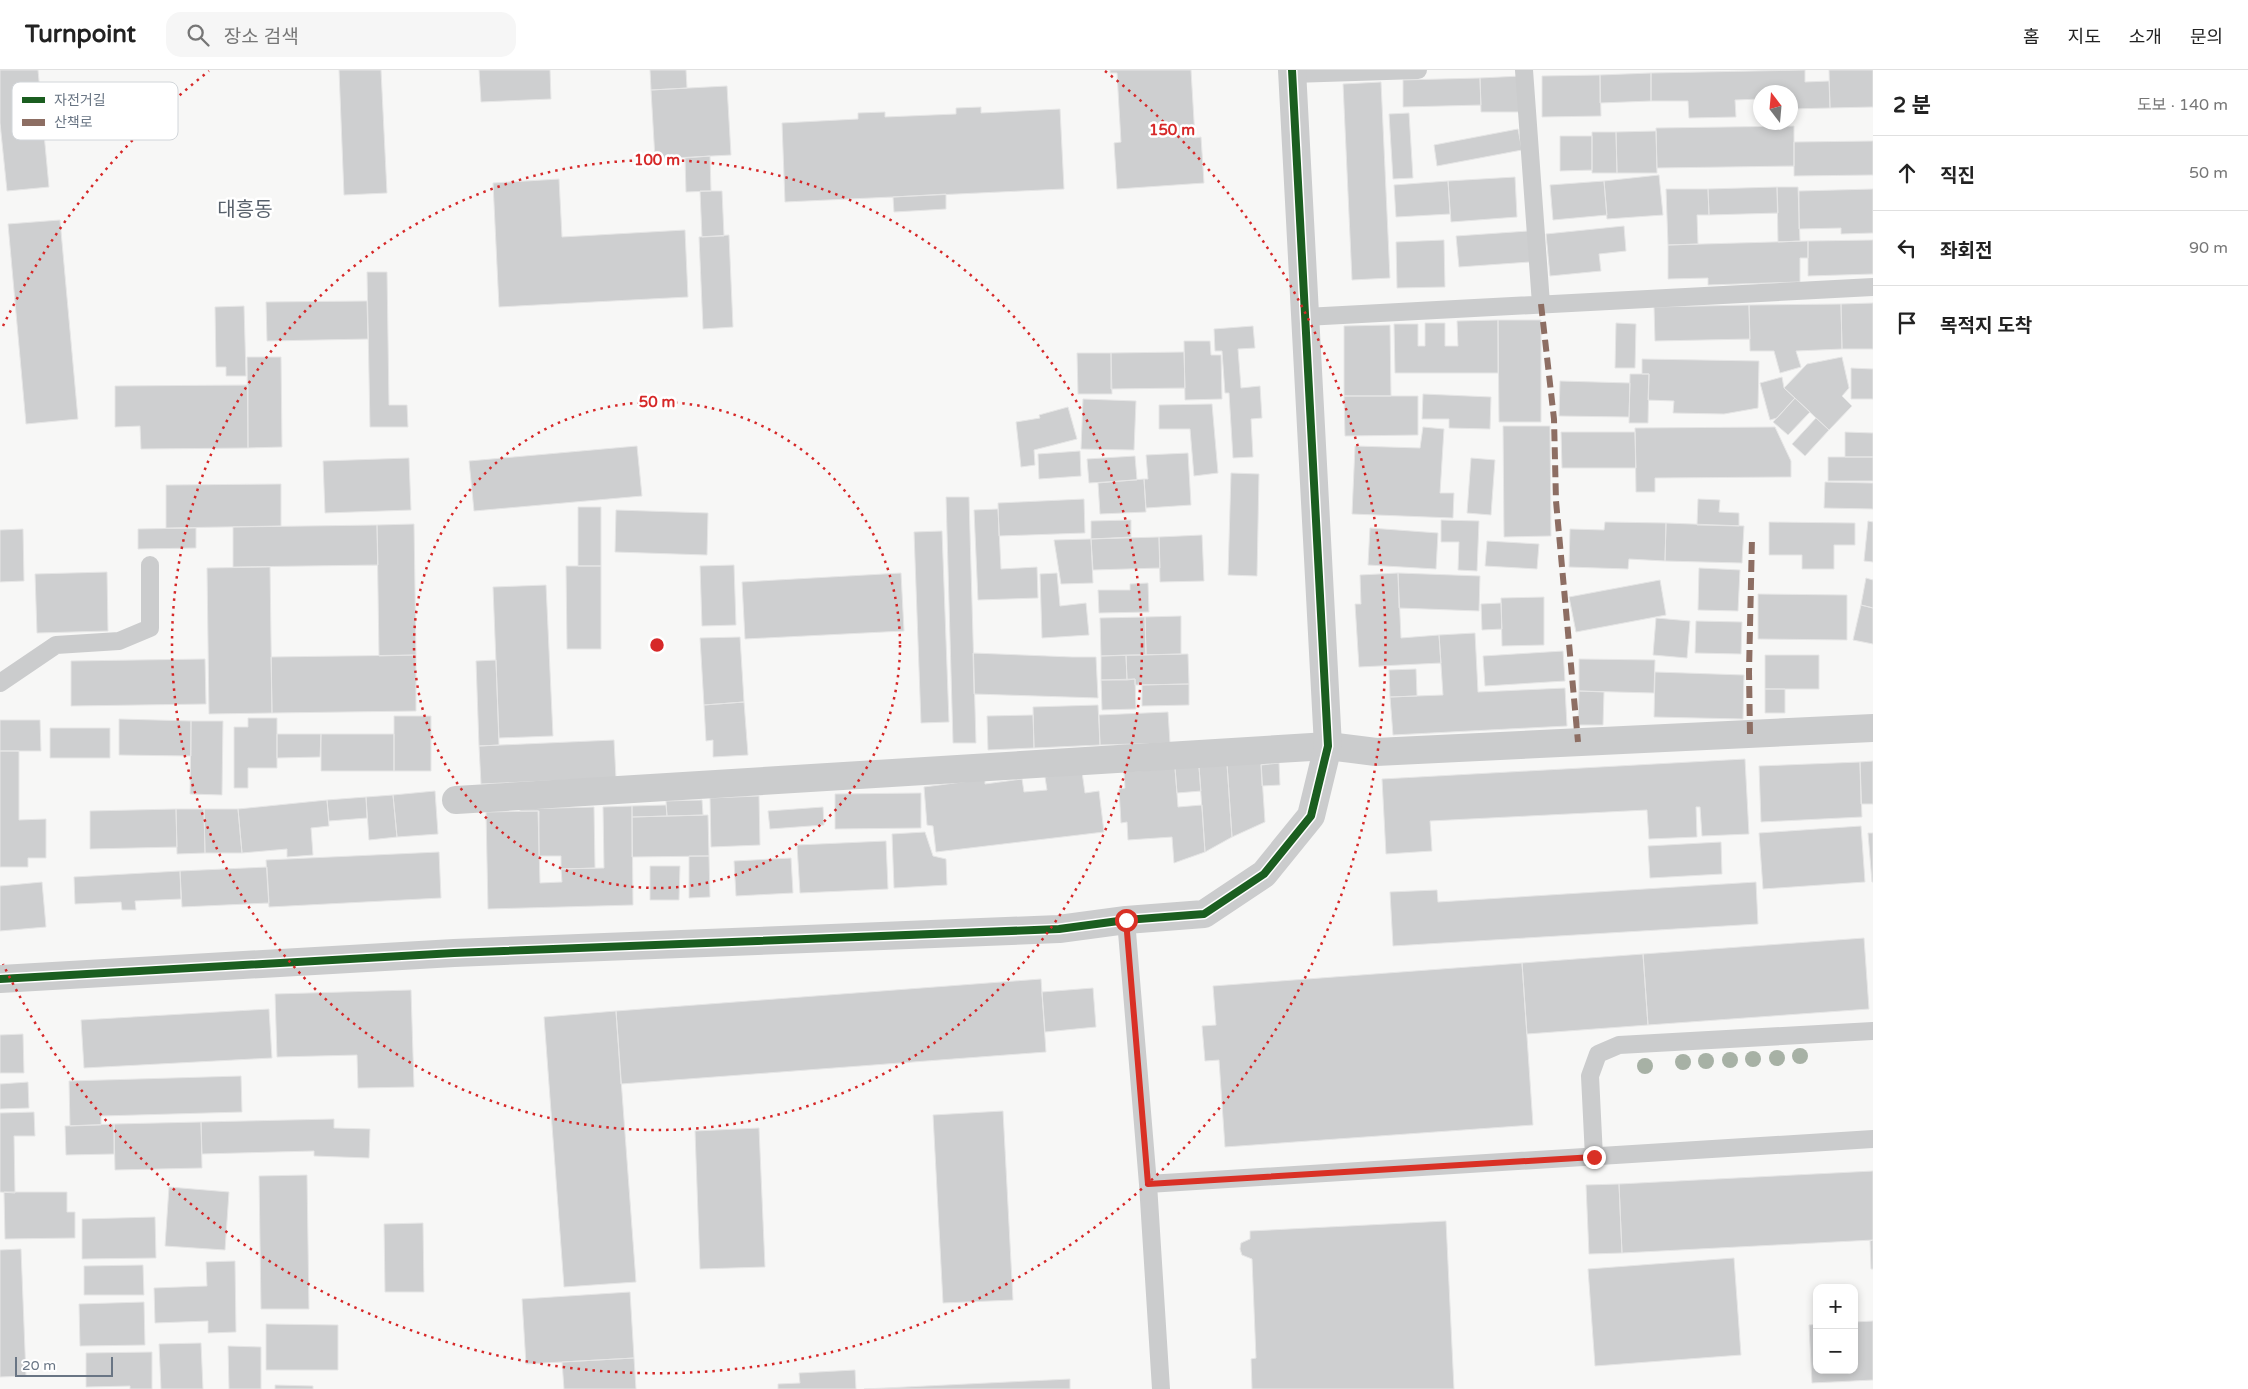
<!DOCTYPE html>
<html lang="ko">
<head>
<meta charset="utf-8">
<style>
  body { margin:0; font-family:"Varela Round","Noto Sans KR",sans-serif; background:#f6f6f6; color:#222 }
  .controls { position:absolute; right:15px; bottom:15px; display:grid; overflow:hidden; border-radius:10px; box-shadow:0 2px 8px #0003 }
  .controls button { width:45px; height:45px; display:grid; place-items:center; padding:0; border:0; border-bottom:1px solid #e0e0e0; background:#fff; color:#222; font:25px sans-serif }
  .compass { position:absolute; left:1753px; top:15px; width:45px; height:45px; border-radius:50%; background:#fff; box-shadow:0 2px 8px #0003; rotate:344deg }
  .scale { position:absolute; left:15px; bottom:12px; width:98px; box-sizing:border-box; padding-left:5px; border:2px solid #697584; border-top:0; font-size:14px; line-height:18px; white-space:nowrap; color:#697584; -webkit-text-stroke:4px #fff; paint-order:stroke }
  .stop { position:absolute; width:15px; height:15px; margin:-11px; border:4px solid #d93025; border-radius:50%; background:#fff }
  .stop.end { background:#d93025; border-color:#fff; box-shadow:0 1px 5px #0008 }
  .list { margin:0; padding:0; list-style:none }
  h2 { display:flex; justify-content:space-between; align-items:center; height:65px; margin:0; padding:0 20px; font-size:21px }
  h2 small { font-size:16px; font-weight:400; color:#767676 }
  .list li { display:grid; grid-template-columns:32px 1fr auto; gap:15px; align-items:center; box-sizing:border-box; height:75px; padding:0 20px; border-top:1px solid #e0e0e0 }
  .list b { display:block; font-size:19px; white-space:nowrap }
  .list em { font-size:16px; font-style:normal; color:#767676 }
  .icon { flex:none; width:28px; height:28px; fill:none; stroke:currentColor; stroke-width:2; stroke-linecap:round; stroke-linejoin:round }
  .map { position:relative; flex:none; width:1873px; height:1319px; overflow:hidden }
  header { display:flex; align-items:center; gap:30px; box-sizing:border-box; height:70px; padding:0 25px; background:#fff; border-bottom:1px solid #e0e0e0 }
  header strong { font-size:24px }
  nav { display:flex; gap:28px; margin-inline-start:auto; font-size:18px }
  .search { width:350px; height:45px; background:#f6f6f6; display:flex; align-items:center; gap:12px; box-sizing:border-box; padding:0 18px; border-radius:15px; color:#767676; font-size:19px }
  main { display:flex }
  aside { flex:1; background:#fff }
  .map>svg:first-child { display:block }
</style>
</head>
<body>
<header>
<strong>Turnpoint</strong>
<div class="search"><svg class="icon" aria-label="search" viewBox="0 0 24 24"><circle cx="10" cy="10" r="6"/><path d="M15 15l6 6"/></svg>장소 검색</div>
<nav><a>홈</a><a>지도</a><a>소개</a><a>문의</a></nav>
</header>
<main>
<div class="map">
<svg width="1873" height="1319" viewBox="0 0 1873 1319">
  <rect width="100%" height="100%" fill="#f7f7f6"/>
  <!-- building -->
  <path fill="#cecfd0" stroke="#e6e6e6" d="M0 0H38L49 117 7 121 0 53Z
    M339 0H381L387 123 344 125Z
    M479 0H550L551 29 481 32Z
    M650 0H686L687 18 651 20Z
    M1110 0H1191L1195 68 1201 67 1204 113 1117 119 1114 73 1121 72 1117 3H1110Z
    M1805 0V12L1829 11 1830 38 1790 39V22H1760V29L1735 30 1736 47 1689 48 1688 31H1651V3Z
    M1829 0H1873V37L1830 38Z
    M1651 3V31L1600 33V5Z
    M1600 5 1601 46 1542 47V6Z
    M1521 6 1522 42H1481L1480 8Z
    M1480 8 1481 35 1403 37V10Z
    M1381 12 1390 208 1352 210 1343 14Z
    M727 16 731 85 655 89 651 20Z
    M981 37V43L1060 39 1064 119 785 132 782 53 858 49V43L885 42V47L956 44V38Z
    M1409 43 1413 108 1393 109 1389 44Z
    M1794 56V96L1657 98 1656 58Z
    M1518 59 1522 80 1437 96 1434 75Z
    M1656 61 1657 103H1617L1616 62Z
    M1592 62H1616L1617 103H1592Z
    M1560 66H1592V100L1560 101Z
    M1873 71V105L1794 106V72Z
    M710 86 711 121 686 122 685 88Z
    M1659 105 1663 145 1607 149 1604 111Z
    M1515 107 1517 147 1451 152 1448 111Z
    M559 109 562 167 685 160 688 227 499 237 493 113Z
    M1448 111 1450 144 1396 147 1394 115Z
    M1604 111 1607 145 1553 150 1550 115Z
    M1777 117H1798L1800 171 1778 172Z
    M1777 117 1778 143 1709 145 1708 119Z
    M1666 119H1708L1709 145H1697L1698 174 1668 175Z
    M1873 119V163L1841 164V158L1799 159V121Z
    M700 121H722L724 166 702 167Z
    M946 124V139L894 142 893 127Z
    M60 150 78 349 26 354 8 154Z
    M1624 156 1626 181 1599 184 1601 201 1550 206 1546 164Z
    M1528 161 1530 192 1459 197 1456 166Z
    M729 165 733 257 703 259 699 167Z
    M1444 170 1445 217 1397 218 1396 172Z
    M1873 170V204L1808 206V171Z
    M1808 171V188H1800V212L1708 215V208L1668 209V175Z
    M367 202H387L389 335H407L408 357H370Z
    M367 231 368 269 267 271 266 232Z
    M1873 233V279H1842L1841 234Z
    M1841 234 1842 279 1796 281 1801 297 1780 303 1774 281H1750L1749 235Z
    M1749 235 1750 269 1655 271 1654 237Z
    M244 236 246 306H226V297H216L215 237Z
    M1498 250H1541V352H1499Z
    M1498 250V303H1395L1394 254H1418V276H1425V253H1445V276H1458L1457 251Z
    M1616 253 1636 254 1635 298H1615Z
    M1390 255 1391 326H1344V256Z
    M1253 256 1255 278 1238 279 1241 318 1260 316 1262 348 1251 349 1253 387 1233 388 1229 323H1225L1222 281H1215L1214 259Z
    M1184 271H1210L1211 285H1221L1222 329 1185 330Z
    M1184 282 1185 318 1111 319V283Z
    M1077 283H1111L1112 324H1078Z
    M247 287H281L282 377 248 378Z
    M1842 287 1849 318 1842 326 1852 336 1829 360 1784 318 1807 294Z
    M1642 289 1759 291 1758 338 1724 344 1673 343 1674 331 1648 330 1649 304H1642Z
    M1851 298 1873 299V329H1851Z
    M1630 304H1649L1648 353H1629Z
    M1782 307 1784 318 1795 328 1777 348 1770 350 1760 313Z
    M1560 311 1630 313 1629 347 1559 346Z
    M248 315V378L141 379 140 356 115 357V316Z
    M1423 324 1491 327 1490 359 1449 358V349H1422Z
    M1344 326H1418V365L1345 366Z
    M1795 328 1810 342 1788 365 1773 352Z
    M1083 329 1136 331 1134 380 1081 379Z
    M1212 334 1218 403 1194 406 1190 359H1159V335Z
    M1068 337 1077 369 1034 380 1035 395 1021 397 1016 352 1040 348 1039 345Z
    M1816 348 1829 360 1805 386 1792 374Z
    M1503 356H1550L1551 466 1504 467Z
    M1423 357 1444 359 1440 423H1454L1453 448 1352 444 1355 376 1420 378Z
    M1775 357 1791 391V407L1655 408V422H1636L1635 358Z
    M1561 362H1635L1636 398H1562Z
    M1845 362 1873 363V387H1845Z
    M637 376 642 426 474 441 469 391Z
    M1080 381 1081 406 1039 409 1038 384Z
    M1188 383 1191 435 1146 438 1144 409H1148L1146 385Z
    M1135 386 1137 410 1089 413 1087 389Z
    M1828 387H1873V411H1828Z
    M409 388 411 440 325 443 323 391Z
    M1471 388 1495 390 1491 445 1467 443Z
    M1231 403 1259 404 1257 506 1228 505Z
    M1144 409 1146 442 1100 444 1098 413Z
    M1825 412 1873 413V439L1824 438Z
    M281 414V456L166 458V415Z
    M946 427H969L976 673H953Z
    M1084 429 1085 463 999 466 998 433Z
    M1698 429 1720 430 1719 442 1739 443V456L1697 455Z
    M578 437H601V496H578Z
    M998 439 1001 499 1037 497 1038 528 978 530 974 440Z
    M616 440 708 443 707 485 615 482Z
    M1131 450V467L1091 469V451Z
    M1441 450 1479 451 1477 501 1458 500 1459 472H1441Z
    M1868 451 1873 452V492L1864 491Z
    M1605 452 1666 453 1665 491 1629 489 1628 499 1569 497 1570 459 1604 460Z
    M1769 452 1855 453V475H1834V499H1802V485H1769Z
    M1666 453 1744 456 1742 493 1665 491Z
    M414 454 416 585 379 586 377 455Z
    M377 455 378 495 233 497V457Z
    M196 458V478L138 479V459Z
    M1370 458 1438 463 1436 499 1368 495Z
    M23 459 24 511 0 512V460Z
    M942 461 949 652 921 653 914 462Z
    M1202 465 1204 511 1160 512 1159 467Z
    M1159 467 1160 498 1093 500 1091 469Z
    M1091 469 1093 513 1061 514 1054 470Z
    M1487 471 1539 474 1537 499 1485 496Z
    M734 495 736 555 702 556 700 496Z
    M566 496H601V579H567Z
    M270 497 272 643 209 644 207 498Z
    M1699 498 1740 500 1738 541 1698 540Z
    M107 502 108 561 37 563 35 504Z
    M901 503 904 561 745 569 742 512Z
    M1057 503 1060 536 1086 533 1089 565 1042 568 1040 504Z
    M1398 503 1480 506 1479 541 1399 538Z
    M1398 503 1401 568 1439 565 1441 593 1359 597 1355 534H1361L1360 505Z
    M1866 508 1873 510V538L1861 535Z
    M1660 510 1666 545 1576 562 1569 527Z
    M1148 513 1149 542 1099 543 1098 520H1130V514Z
    M546 515 553 666 499 668 493 517Z
    M1758 524 1847 525V570L1758 569Z
    M1544 527V575L1502 576 1501 528Z
    M1501 533 1502 559 1482 560 1481 534Z
    M1861 535 1873 538V574L1853 570Z
    M1181 546V584L1146 585 1145 547Z
    M1145 547 1146 585 1101 586 1100 548Z
    M1656 548 1690 551 1687 588 1653 585Z
    M1696 551 1742 552 1741 584 1695 583Z
    M1475 563 1478 622 1565 618 1567 656 1393 665 1390 627 1443 625 1439 565Z
    M740 567 744 632 704 635 700 568Z
    M1563 581 1565 611 1485 616 1483 586Z
    M973 583 1072 587H1096L1098 628 974 624Z
    M1188 584 1189 614 1135 615V609L1127 610 1126 585Z
    M416 585V641L272 643 271 587Z
    M1126 585 1127 610H1101V586Z
    M1765 585H1819V619H1765Z
    M205 589 206 634 71 636V591Z
    M1579 589 1655 590 1654 623 1579 621Z
    M496 590 499 675 479 676 476 591Z
    M1416 599 1417 626 1390 627 1389 600Z
    M1655 602 1744 605 1743 649 1654 647Z
    M1135 609 1136 639 1102 640 1101 610Z
    M1189 614V635L1142 636V615Z
    M1765 619H1785V643H1765Z
    M1579 621 1604 622 1603 655H1578Z
    M744 632 748 685 713 687V670L706 671 704 635Z
    M1098 635 1100 675 1034 678 1033 637Z
    M1168 642 1170 673 1100 675 1099 645Z
    M1033 645 1034 678 988 680 987 646Z
    M394 646H431V701H394Z
    M248 648H277V698H248V718H234V657H248Z
    M119 649 191 651V686L119 685Z
    M0 650H40L41 681H0Z
    M191 651H223L222 725 190 724Z
    M50 658H110V688H50Z
    M277 664H321L320 687 277 688Z
    M321 664H394V701H321Z
    M614 670 616 708 481 714 479 676Z
    M0 681H19V750L46 749V788H28V797H0Z
    M1745 689 1749 764 1702 766 1700 737H1696L1697 767 1649 769 1647 740 1430 751 1432 781 1386 784 1382 709Z
    M1873 691V734H1861L1860 692Z
    M1261 692 1265 752 1232 767 1227 694Z
    M1860 692 1862 747 1761 752 1759 696Z
    M1279 693 1280 715 1262 716 1261 695Z
    M1227 694 1232 767 1205 782 1199 697Z
    M1199 697 1201 721 1177 723 1175 698Z
    M1175 698 1178 737 1202 735 1205 782 1174 793 1172 767 1128 770 1127 752 1121 753 1119 719 1125 718 1124 702Z
    M1082 702 1085 723 1099 721 1104 762 936 782 933 756 927 755 924 717 985 709V714L1022 709 1024 722 1047 720 1045 707Z
    M435 721 438 764 397 767 393 725Z
    M921 723V758L835 759V724Z
    M393 725 397 767 369 770 366 727Z
    M759 726 760 775 711 777 710 728Z
    M366 727 367 748 329 751 327 730Z
    M327 730 329 756 311 758 313 785 287 787V779L242 783 238 739Z
    M702 730 703 745 667 746 666 731Z
    M666 735 667 746 632 747V736Z
    M632 736 633 835 488 839 486 742 538 741 540 813 562 812 561 799 604 798 603 737Z
    M594 737 595 798 561 799V786H539V741H520V739Z
    M823 737 824 755 770 759 768 741Z
    M176 739H204L205 783 177 784Z
    M176 739 177 777 90 779V741Z
    M204 739H238L242 783H205Z
    M708 745 709 786 632 787V747Z
    M1861 756 1865 812 1763 819 1759 763Z
    M925 762 933 786 946 789 947 815 894 818 892 764Z
    M1868 763H1873V812H1872Z
    M886 771 888 819 800 823 797 775Z
    M1721 772 1722 804 1650 808 1648 776Z
    M439 782 441 828 269 837 266 790Z
    M689 786H709L710 827 689 828Z
    M791 788 793 823 736 826 734 791Z
    M650 796H680L679 830H650Z
    M267 797 269 833 182 837 180 801Z
    M180 801 181 829 135 831 136 840H122L121 832 75 834 74 807Z
    M42 812 46 857 0 861V816Z
    M1756 812 1758 854 1393 876 1390 822 1437 820 1438 832Z
    M1864 868 1869 939 1648 955 1643 884Z
    M1643 884 1648 955 1527 964 1522 893Z
    M1522 893 1533 1055 1225 1077 1219 990 1205 991 1202 956 1216 955 1213 916Z
    M1041 909 1046 982 621 1014 616 941Z
    M1093 918 1096 957 1045 962 1042 922Z
    M411 920 414 1017 358 1018 357 985 277 987 275 924Z
    M269 939 272 988 84 998 81 950Z
    M616 941 636 1212 564 1217 544 947Z
    M23 964 24 1003H0V965Z
    M241 1006 242 1042 101 1046V1055L70 1056 69 1011Z
    M28 1012 29 1038 0 1039V1014Z
    M1003 1041 1013 1230 943 1233 933 1045Z
    M34 1042 35 1066H14L15 1123 0 1122V1043Z
    M334 1049V1058L370 1059 369 1088 314 1086V1081L202 1084 201 1052Z
    M201 1052 202 1098 115 1100 114 1054Z
    M114 1054V1084L66 1085 65 1056Z
    M759 1058 765 1197 700 1199 695 1061Z
    M1873 1101V1170L1622 1183 1619 1114Z
    M307 1105 309 1239H261L259 1106Z
    M1619 1114 1622 1183 1589 1184 1586 1115Z
    M169 1117 229 1122 225 1180 165 1176Z
    M4 1122H67V1142H75V1168L5 1169Z
    M155 1147 156 1188 82 1189V1149Z
    M1446 1151 1454 1319H1252L1251 1289 1256 1288 1252 1189 1242 1185 1240 1179 1241 1173 1250 1169V1161Z
    M423 1153 424 1222H385L384 1154Z
    M1873 1170V1199H1871L1870 1171Z
    M21 1179 26 1306 0 1307V1180Z
    M1734 1188 1741 1285 1595 1296 1588 1199Z
    M235 1191 236 1262 208 1263V1251L155 1253 154 1218 207 1216 206 1192Z
    M143 1195 144 1225H84V1196Z
    M630 1222 634 1288 526 1294 522 1229Z
    M144 1232 145 1275 80 1276 79 1234Z
    M1873 1251V1310L1812 1313 1809 1255 1817 1254V1300H1854V1252Z
    M266 1254 338 1255V1300H266Z
    M201 1273 203 1319H161L159 1274Z
    M228 1276 261 1277V1319H229Z
    M152 1282V1319H130V1316L86 1317V1283Z
    M634 1288 636 1319H564L562 1292Z
    M855 1300 856 1319H778V1314L800 1313 799 1303Z
    M1070 1309V1319H864Z
    M275 1315 313 1316V1319H275Z"/>
  <g fill="none" stroke-linecap="round" stroke-linejoin="round">
    <!-- service -->
    <path stroke="#cbcccd" stroke-width="18" d="M1524 0 1541 234
      M1292 4 1418 0
      M1305 247 1873 217
      M0 613 56 575 119 571 150 558V495
      M1126 850 1148 1114 1161 1319
      M1594 1087 1590 1006 1598 984 1619 975 1873 961
      M1148 1114 1873 1069"/>
    <!-- minor -->
    <path stroke="#cbcccd" stroke-width="28" d="M456 730 1328 676 1376 682 1873 658"/>
    <!-- tertiary -->
    <path stroke="#cbcccd" stroke-width="28" d="M0 909 454 883 1059 859 1126 850 1204 844 1264 804 1311 746 1328 676 1292 0"/>
    <!-- quiet -->
    <path stroke="#8d6e63" stroke-width="6" stroke-dasharray="12 6" stroke-linecap="butt" d="M1541 234 1554 349 1556 431 1578 672
      M1750 664 1749 602 1752 467"/>
    <defs>
      <path id="cycleway" d="M0 909 454 883 1059 859 1126 850 1204 844 1264 804 1311 746 1328 676 1292 0"/>
    </defs>
    <!-- cycleway casing -->
    <use href="#cycleway" stroke="#fff" stroke-width="11"/>
    <!-- cycleway -->
    <use href="#cycleway" stroke="#1b5e20" stroke-width="8"/>
  </g>
  <!-- trees -->
  <g fill="#a7b1a5">
    <circle cx="1800" cy="986" r="8"/>
    <circle cx="1777" cy="988" r="8"/>
    <circle cx="1753" cy="989" r="8"/>
    <circle cx="1730" cy="990" r="8"/>
    <circle cx="1706" cy="991" r="8"/>
    <circle cx="1683" cy="992" r="8"/>
    <circle cx="1645" cy="996" r="8"/>
  </g>
  <g fill="none" stroke-linecap="round" stroke-linejoin="round">
    <!-- route -->
    <path stroke="#d93025" stroke-width="6" d="M1126 850 1148 1114 1594 1087"/>
  </g>
  <!-- distance rings -->
  <g fill="none" stroke="#d62828" stroke-width="2.5" stroke-dasharray="2.5 5">
    <circle cx="657" cy="575" r="243"/>
    <circle cx="657" cy="575" r="485"/>
    <path d="M3 256A728 728 0 0 1 209 1M1105 1A728 728 0 1 1 3 894"/>
  </g>
  <g text-anchor="middle" stroke-width="5" stroke-linejoin="round" paint-order="stroke">
    <!-- quarter labels -->
    <g font-size="20" fill="#565f6a" stroke="#fff">
      <text x="245" y="146">대흥동</text>
    </g>
  </g>
  <!-- legend -->
  <rect x="12" y="12" width="166" height="58" rx="8" fill="#fff" stroke="#d2d6da" stroke-width="1"/>
  <rect x="22" y="27" width="23" height="6" fill="#1b5e20"/>
  <rect x="22" y="49" width="23" height="7" fill="#8d6e63"/>
  <g font-size="14" fill="#697584">
    <text x="54" y="35">자전거길</text>
    <text x="54" y="57">산책로</text>
  </g>
  <circle cx="657" cy="575" r="8" fill="#d62828" stroke="#fff" stroke-width="2.5"/>
  <g font-size="15" text-anchor="middle" font-weight="bold" fill="#d62828" stroke="#fff" stroke-width="5" stroke-linejoin="round" paint-order="stroke">
    <text x="1172" y="65">150 m</text>
    <text x="657" y="95">100 m</text>
    <text x="657" y="337">50 m</text>
  </g>
</svg>
<div class="controls">
<button>+</button>
<button>−</button>
</div>
<svg class="compass" viewBox="-18 -18 36 36"><path d="M0-13l5 13h-10z" fill="#e53935"/><path d="M0 13l5-13h-10z" fill="#767676"/></svg>
<div class="scale">20 m</div>
<div class="stop" style="left:1126px;top:850px"></div>
<div class="stop end" style="left:1594px;top:1087px"></div>
</div>
<aside>
<h2>2 분<small>도보 · 140 m</small></h2>
<ul class="list">
<li><svg class="icon" aria-label="ahead" viewBox="0 0 24 24"><path d="M12 20V5M6 11l6-6 6 6"/></svg><div><b>직진</b></div><em>50 m</em></li>
<li><svg class="icon" aria-label="left" viewBox="0 0 24 24"><path d="M17 20v-9H6M10 6l-5 5 5 5"/></svg><div><b>좌회전</b></div><em>90 m</em></li>
<li><svg class="icon" aria-label="arrive" viewBox="0 0 24 24"><path d="M6 21V4h12l-3 4 3 4H6"/></svg><div><b>목적지 도착</b></div></li>
</ul>
</aside>
</main>
</body>
</html>
